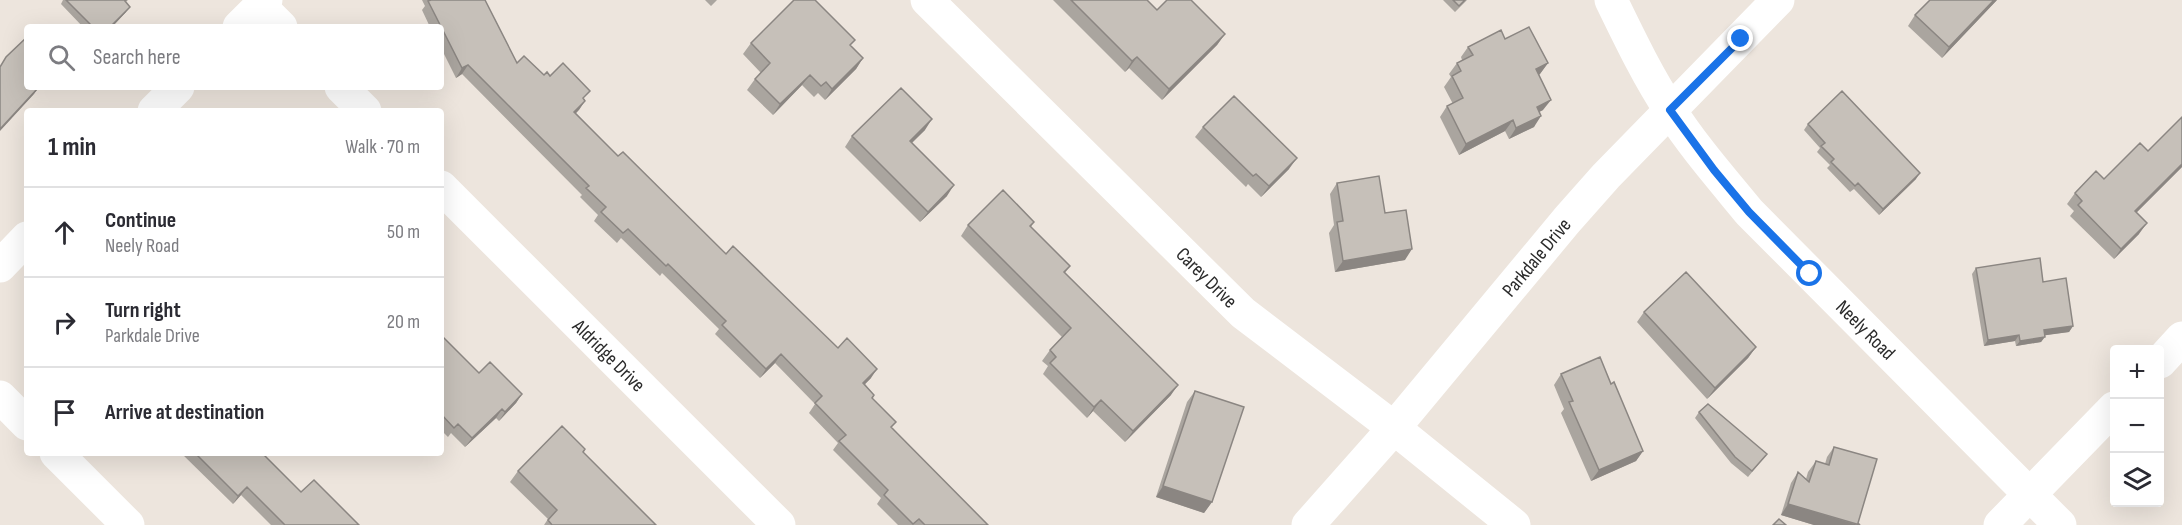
<!DOCTYPE html>
<html lang="en">
<head>
<meta charset="utf-8">
<style>
  body { margin:0; font-family:"Sofia Sans Condensed",sans-serif; background:#f2f2f3; color:#2b2b33 }
  .controls { position:absolute; right:18px; bottom:18px; display:grid; overflow:hidden; border-radius:6px; box-shadow:0 6px 24px #0002 }
  .controls button { width:54px; height:54px; display:grid; place-items:center; padding:0; border:0; border-bottom:2px solid #e1e1e2; background:#fff; color:#2b2b33; font:30px sans-serif }
  .stop { position:absolute; width:18px; height:18px; margin:-14px; border:4px solid #1a73e8; border-radius:50%; background:#fff }
  .stop.end { background:#1a73e8; border-color:#fff; box-shadow:0 2px 6px #0008 }
  .list { margin:0; padding:0; list-style:none }
  h2 { display:flex; justify-content:space-between; align-items:center; height:78px; margin:0; padding:0 24px; font-size:26px }
  h2 small { font-size:20px; font-weight:400; color:#7c7c81 }
  .list li { display:grid; grid-template-columns:39px 1fr auto; gap:18px; align-items:center; box-sizing:border-box; height:90px; padding:0 24px; border-top:2px solid #e1e1e2 }
  .list b { display:block; font-size:22px; white-space:nowrap }
  .list p { margin:0; font-size:20px; white-space:nowrap; color:#7c7c81 }
  .list em { font-size:20px; font-style:normal; color:#7c7c81 }
  .icon { flex:none; width:33px; height:33px; fill:none; stroke:currentColor; stroke-width:2; stroke-linecap:round; stroke-linejoin:round }
  .map { position:relative; flex:none; width:2182px; height:525px; overflow:hidden }
  .search { position:absolute; background:#fff; box-shadow:0 6px 24px #0002; left:24px; top:24px; width:420px; height:66px; display:flex; align-items:center; gap:15px; box-sizing:border-box; padding:0 21px; border-radius:6px; color:#7c7c81; font-size:22px }
  .panel { position:absolute; background:#fff; box-shadow:0 6px 24px #0002; left:24px; top:108px; width:420px; height:348px; border-radius:6px }
  .map>svg:first-child { display:block }
</style>
</head>
<body>
<div class="map">
<svg width="2182" height="525" viewBox="0 0 2182 525">
  <rect width="100%" height="100%" fill="#ede5dd"/>
  <g fill="none" stroke-linecap="round" stroke-linejoin="round">
    <!-- minor -->
    <g stroke="#fff" stroke-width="33">
      <path id="s1" d="M927 0 1243 313 1394 428 1514 525"/>
      <path id="s2" d="M1611 0C1629 37 1647 75 1670 110 1693 146 1722 179 1749 212L2060 525"/>
      <path d="M260 6 281 27"/>
      <path d="M239 27 266 0"/>
      <path d="M341 87 365 111"/>
      <path d="M154 111 178 87"/>
      <path id="s3" d="M441 187 779 525"/>
      <path d="M0 266 27 238"/>
      <path d="M2160 362 2182 338"/>
      <path d="M0 397 27 424"/>
      <path d="M56 453 128 525"/>
      <path id="s4" d="M1308 525 1394 428 1567 220 1606 176 1778 0"/>
      <path d="M2000 525 2114 408"/>
    </g>
  </g>
  <!-- wall -->
  <path fill="#aaa59f" d="M63 0H128L126 2V12L112 27H83L61 4Z
    M422 0H485L517 63 544 75 550 76 584 99 585 101 576 113 618 156 726 254 838 348 871 378 865 384 874 395 872 398 896 422 891 428 988 525H898L877 504 881 498 833 450 838 443 809 413 815 404 775 363 760 378 715 334 719 329 662 273 660 276 621 238 617 243 594 221 598 215 580 197 582 195 462 74 456 78 441 48V27H430L422 10 425 6Z
    M705 0H717L711 6Z
    M1053 0H1147L1157 10 1225 34 1217 45 1162 100 1129 68 1125 72Z
    M1443 0H1467L1455 12Z
    M1997 0 1942 58 1908 26 1915 15Z
    M1505 39 1548 63 1539 75 1543 110 1539 112 1534 127 1509 139 1505 131 1459 155 1440 117 1447 106 1453 104 1444 87 1451 77 1449 74 1457 63 1462 60 1461 57 1468 47Z
    M751 43 851 46 863 58 856 69 825 100 818 93 814 97 802 85 773 115 747 90 755 79 761 73 743 54Z
    M1808 124 1916 179 1879 215 1854 189 1850 192 1827 168 1830 165 1817 152 1820 148 1804 130Z
    M1203 127 1289 169 1261 197 1248 184 1246 187 1195 137Z
    M925 130 912 143 947 196 920 222 845 147 852 136Z
    M2182 167 2136 213 2139 234 2114 259 2070 216 2074 211 2067 204 2075 193 2104 179Z
    M1337 183 1385 213 1405 260 1335 272 1329 233 1334 225 1330 194Z
    M1034 222 1031 227 1070 266 1065 273 1171 395 1125 442 1093 411 1087 418 1043 374 1048 366 1042 361 1050 350 1062 337 961 236 968 225Z
    M1976 268 2043 282 2073 326 2069 332 2045 335 2041 342 2016 346 2015 341 1984 346 1972 274Z
    M1644 312 1756 347 1748 358 1707 399 1637 322Z
    M441 335 479 373 522 394 516 403 499 421 496 418 465 447 451 433 448 437 441 430Z
    M1561 374 1611 384 1643 451 1636 461 1591 481 1561 413 1564 409 1554 385Z
    M1195 391 1212 502 1204 513 1156 497 1187 402Z
    M1699 412 1767 454 1748 477 1731 463 1695 418Z
    M1834 447 1858 523 1860 525H1814L1781 515 1791 483 1798 472 1806 479 1808 472 1816 461 1825 464 1827 457Z
    M585 449 583 452 656 525H544L548 519 510 482 518 471Z
    M181 453H262L301 492 359 525H271L241 495 233 504Z"/>
  <!-- shaded-wall -->
  <path fill="#8b8682" d="M1994 0H1997L1942 58 1949 47Z
    M130 7 126 12 112 27H110Z
    M1225 34 1217 45 1162 100 1169 89Z
    M1137 57 1129 68 1125 72 1132 61Z
    M863 58 856 69 825 100 832 89Z
    M1548 63 1540 74 1528 80 1536 69Z
    M468 65 462 74 456 78 462 68Z
    M810 75 802 85 773 115 780 104Z
    M38 88 34 94 0 131V129Z
    M1551 100 1543 110 1529 117 1537 107Z
    M585 101 579 110 568 121 574 112Z
    M1541 116 1534 127 1509 139 1516 128Z
    M932 119 925 130 902 152 910 141Z
    M1513 120 1505 131 1459 155 1466 144Z
    M1297 158 1289 169 1261 197 1269 186Z
    M2182 164V167L2127 222 2135 211Z
    M1920 173 1916 179 1879 215 1883 209Z
    M954 185 947 196 920 222 928 212Z
    M2147 223 2139 234 2114 259 2121 249Z
    M1412 249 1405 260 1335 272 1343 261Z
    M2073 326 2069 332 2040 336 2044 330Z
    M2019 335 2015 341 1984 346 1988 340Z
    M2045 337 2041 342 2016 346 2020 341Z
    M1756 347 1748 358 1707 399 1715 388Z
    M781 354 775 363 760 378 766 369Z
    M877 369 871 378 857 392 863 383Z
    M1178 385 1171 395 1125 442 1133 431Z
    M522 394 516 403 499 421 505 412Z
    M1101 400 1093 411 1087 418 1094 407Z
    M502 409 496 418 465 447 472 438Z
    M1643 451 1636 461 1591 481 1599 470Z
    M1163 486 1212 502 1204 513 1156 497Z
    M247 487 241 495 233 504 238 496Z
    M1788 504 1858 525H1814L1781 515Z"/>
  <!-- building -->
  <path fill="#c6c0b9" stroke="#8b8682" stroke-width="1.5" d="M66 0H126L125 1 130 7 110 27H93Z
    M431 0H485L517 63 524 56 544 75 547 72 550 76 563 63 590 91 583 98 585 101 574 112 618 156 623 152 726 254 733 246 838 348 847 338 877 369 863 383 874 395 872 398 896 422 891 427 988 525H925L919 519 913 524 884 495 888 490 839 441 846 435 815 403 822 396 781 354 766 369 722 325 726 321 668 264 666 266 628 229 623 233 601 212 606 207 586 188 589 186 468 65 462 68 428 1Z
    M794 0H815L855 40 850 45 863 58 832 89 826 82 821 86 810 75 780 104 755 79 770 63 751 43Z
    M1071 0H1147L1157 10 1167 0H1191L1225 34 1169 89 1137 57 1132 61Z
    M1453 0H1465L1459 6Z
    M1930 0H1994L1949 47 1915 15Z
    M1529 27 1548 63 1536 69 1551 100 1537 107 1541 116 1516 128 1513 120 1466 144 1447 106 1463 98 1452 76 1461 71 1457 63 1473 55 1468 47 1501 30 1505 39Z
    M27 37V87H37L38 88 0 129V67L6 57Z
    M901 88 932 119 910 141 954 185 928 212 852 136Z
    M1842 91 1920 173 1883 209 1858 183 1855 186 1831 162 1834 159 1821 146 1825 143 1808 124Z
    M1234 96 1297 158 1269 186 1256 174 1253 176 1203 127Z
    M2182 117V164L2135 211 2147 223 2121 249 2078 205 2082 201 2075 193 2096 171 2104 179 2140 143 2148 151Z
    M1379 176 1385 213 1406 210 1412 249 1343 261 1337 222 1343 221 1337 183Z
    M1003 190 1034 222 1030 226 1070 266 1064 272 1178 385 1133 431 1101 400 1094 407 1050 363 1056 357 1050 350 1071 328 968 225Z
    M2040 258 2043 282 2066 278 2073 326 2044 330 2045 337 2020 341 2019 335 1988 340 1976 268Z
    M1686 272 1756 347 1715 388 1644 312Z
    M441 335 479 373 490 362 522 394 505 412 502 409 472 438 458 424 454 428 441 414Z
    M1600 357 1611 384 1614 382 1643 451 1599 470 1569 402 1573 401 1561 374Z
    M1195 391 1244 407 1212 502 1163 486Z
    M1708 404 1767 454 1752 471 1735 457 1699 412Z
    M562 426 585 449 583 452 656 525H552L548 520 557 510 518 471Z
    M1834 447 1877 459 1858 523 1860 525 1788 504 1798 472 1809 482 1816 461 1829 465Z
    M195 453H262L301 492 314 480 359 525H285L247 487 238 496Z
    M1779 519 1786 525H1773Z"/>
  <g fill="none" stroke-linecap="round" stroke-linejoin="round">
    <!-- route -->
    <path stroke="#1a73e8" stroke-width="8" d="M1741 39 1670 110 1714 170 1749 212 1810 274"/>
  </g>
  <g text-anchor="middle" stroke-width="6" stroke-linejoin="round" paint-order="stroke">
    <!-- street labels -->
    <g font-size="20" fill="#2b2b2b" stroke="#fff">
      <text dy="7" stroke="none"><textPath href="#s4" startOffset="352">Parkdale Drive</textPath></text>
      <text dy="7" stroke="none"><textPath href="#s1" startOffset="394">Carey Drive</textPath></text>
      <text dy="7" stroke="none"><textPath href="#s2" startOffset="420">Neely Road</textPath></text>
      <text dy="7" stroke="none"><textPath href="#s3" startOffset="238">Aldridge Drive</textPath></text>
    </g>
  </g>
</svg>
<div class="controls">
<button>+</button>
<button>−</button>
<button><svg class="icon" aria-label="layers" viewBox="0 0 24 24"><path d="M12 4l9 5-9 5-9-5zM3 14l9 5 9-5"/></svg></button>
</div>
<div class="stop" style="left:1810px;top:274px"></div>
<div class="stop end" style="left:1741px;top:39px"></div>
<div class="search"><svg class="icon" aria-label="search" viewBox="0 0 24 24"><circle cx="10" cy="10" r="6"/><path d="M15 15l6 6"/></svg>Search here</div>
<section class="panel">
<h2>1 min<small>Walk · 70 m</small></h2>
<ul class="list">
<li><svg class="icon" aria-label="ahead" viewBox="0 0 24 24"><path d="M12 20V5M6 11l6-6 6 6"/></svg><div><b>Continue</b><p>Neely Road</p></div><em>50 m</em></li>
<li><svg class="icon" aria-label="right" viewBox="0 0 24 24"><path d="M7 20v-9h11M14 6l5 5-5 5"/></svg><div><b>Turn right</b><p>Parkdale Drive</p></div><em>20 m</em></li>
<li><svg class="icon" aria-label="arrive" viewBox="0 0 24 24"><path d="M6 21V4h12l-3 4 3 4H6"/></svg><div><b>Arrive at destination</b></div></li>
</ul>
</section>
</div>
</body>
</html>
